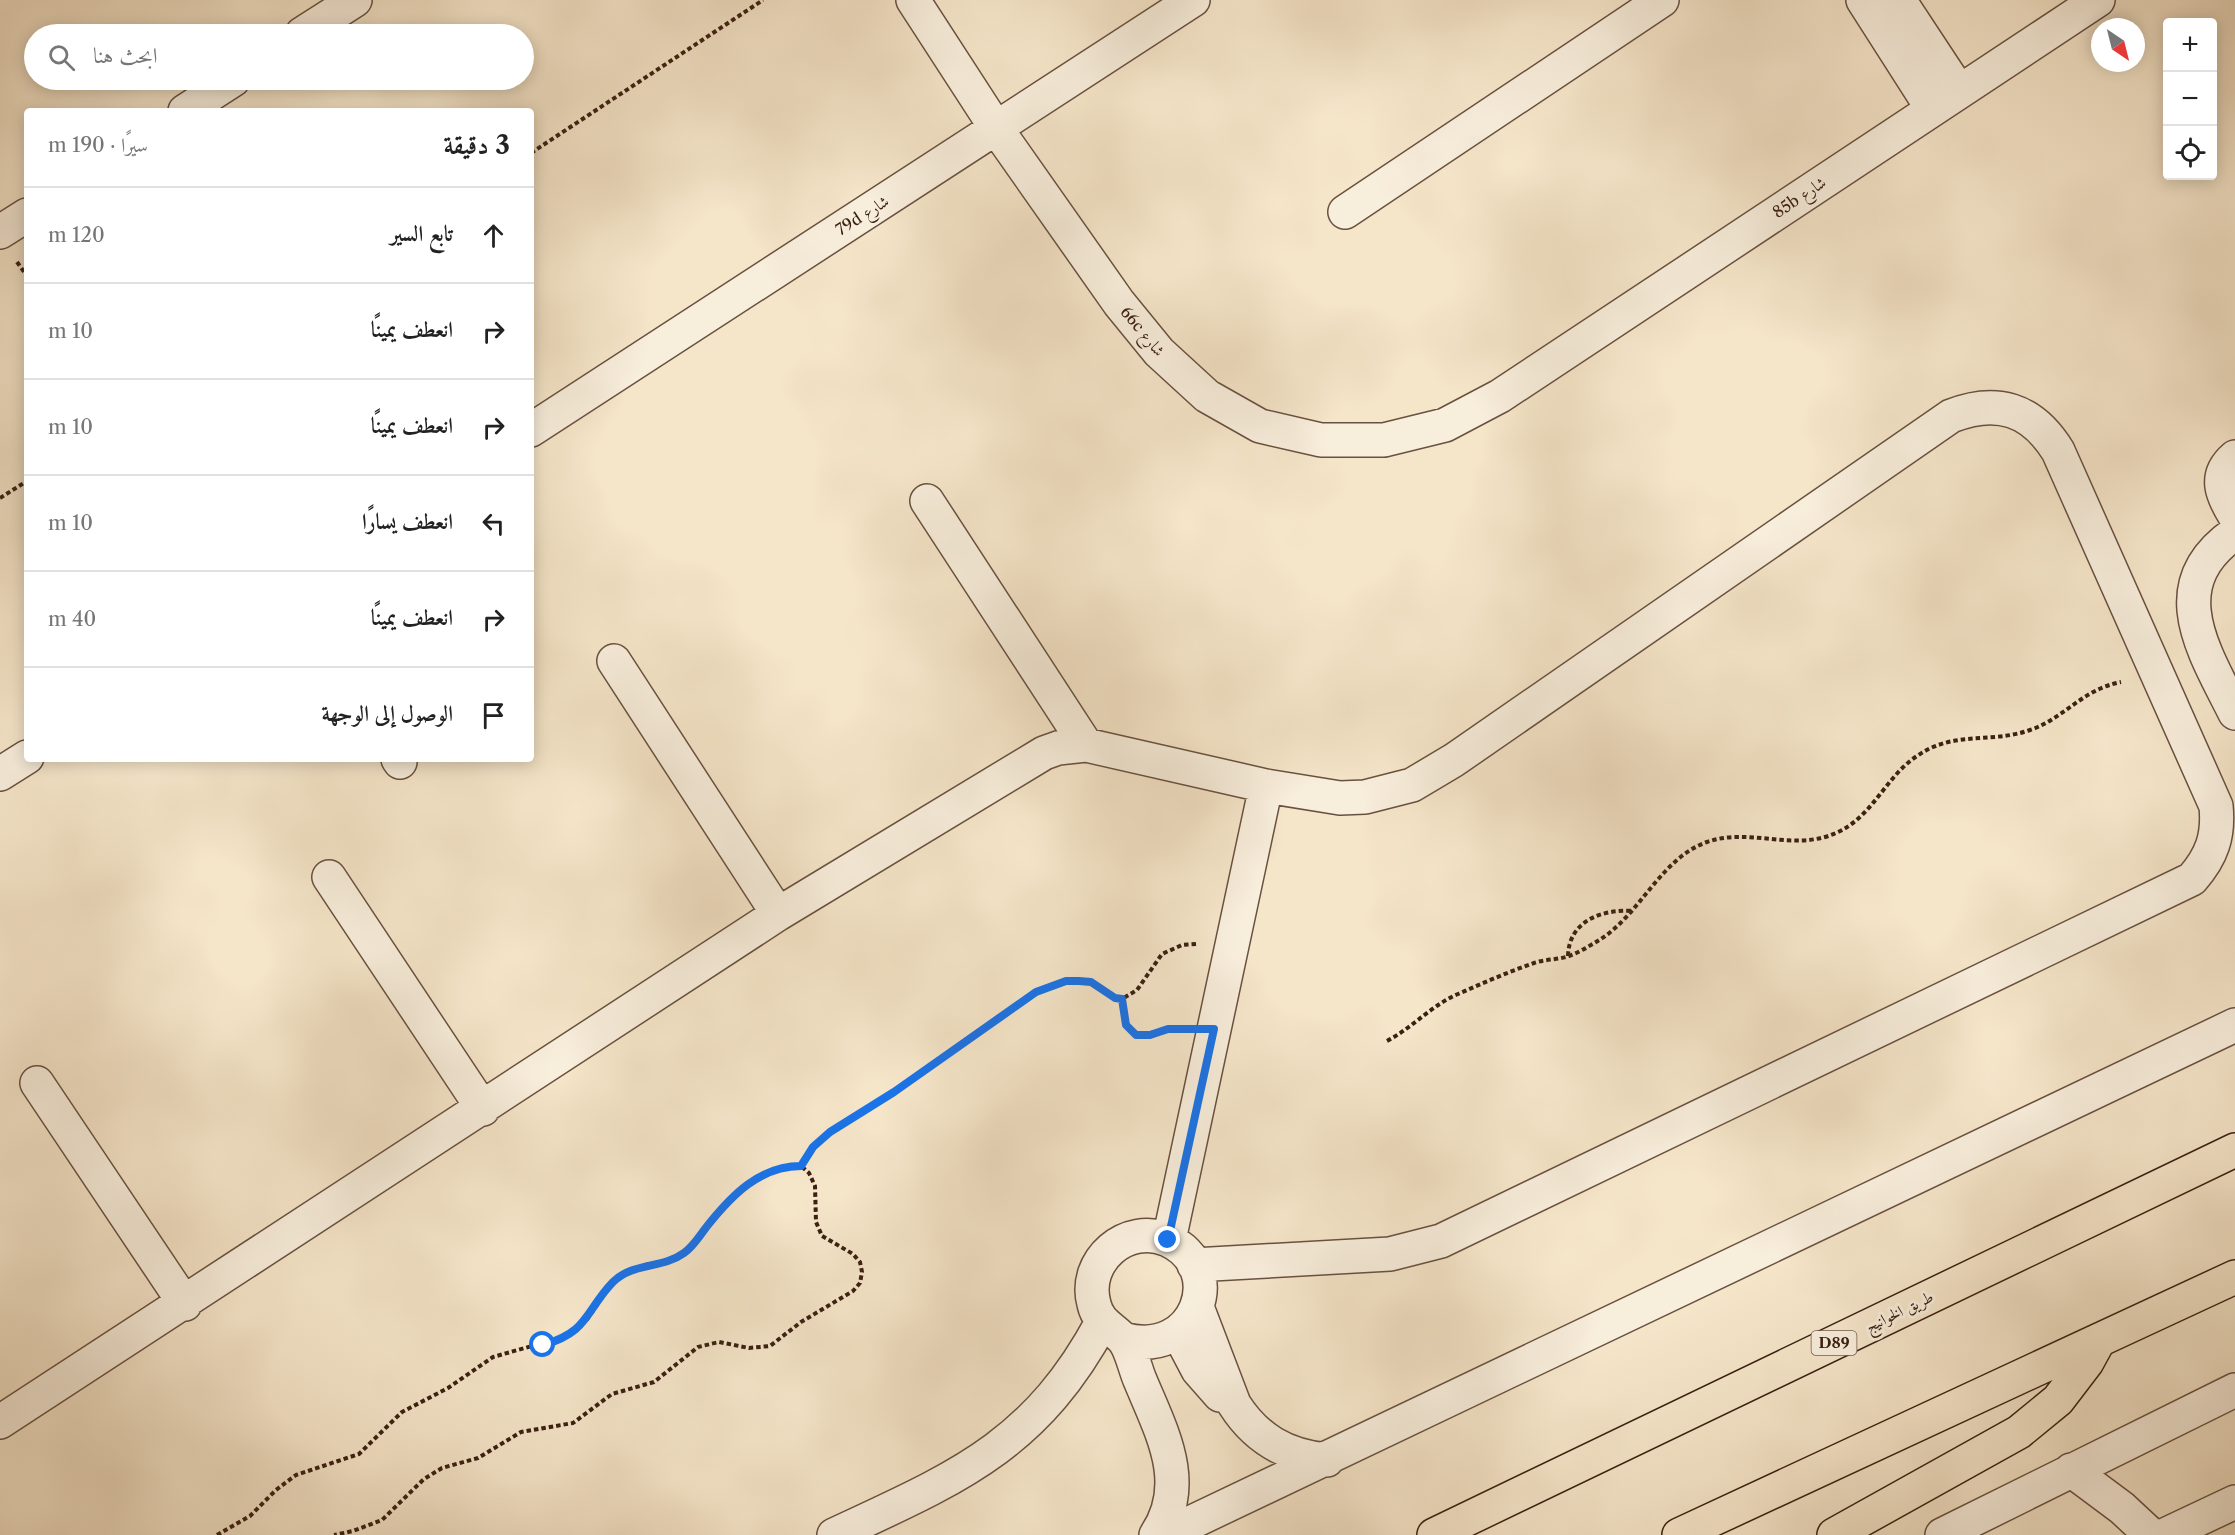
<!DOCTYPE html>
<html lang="ar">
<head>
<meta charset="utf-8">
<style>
  body { margin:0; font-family:"Libre Caslon Text",Amiri,serif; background:#f2f2f2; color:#222; direction:rtl }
  .controls { position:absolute; right:18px; top:18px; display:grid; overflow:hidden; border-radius:6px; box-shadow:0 3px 15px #0003 }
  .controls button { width:54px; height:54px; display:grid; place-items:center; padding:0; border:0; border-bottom:2px solid #e0e0e0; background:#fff; color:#222; font:30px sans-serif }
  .compass { position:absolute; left:2091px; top:18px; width:54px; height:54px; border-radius:50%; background:#fff; box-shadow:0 3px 15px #0003; rotate:145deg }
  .stop { position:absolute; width:18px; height:18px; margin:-14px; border:4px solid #1a73e8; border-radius:50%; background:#fff }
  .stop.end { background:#1a73e8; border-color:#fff; box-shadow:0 2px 6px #0008 }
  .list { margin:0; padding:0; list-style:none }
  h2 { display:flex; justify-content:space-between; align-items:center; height:78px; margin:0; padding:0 24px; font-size:26px }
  h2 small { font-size:20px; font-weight:400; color:#767676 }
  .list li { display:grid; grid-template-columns:39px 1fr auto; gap:18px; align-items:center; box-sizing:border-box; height:96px; padding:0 24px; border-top:2px solid #e0e0e0 }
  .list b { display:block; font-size:22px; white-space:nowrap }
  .list em { font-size:20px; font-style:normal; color:#767676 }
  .icon { flex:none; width:33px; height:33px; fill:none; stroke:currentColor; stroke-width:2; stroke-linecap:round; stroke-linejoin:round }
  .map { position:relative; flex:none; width:2235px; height:1535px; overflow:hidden; direction:ltr }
  .search { position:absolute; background:#fff; box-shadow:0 3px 15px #0003; left:24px; top:24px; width:510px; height:66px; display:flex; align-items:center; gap:15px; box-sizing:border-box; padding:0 21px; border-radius:33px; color:#767676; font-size:22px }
  .panel { position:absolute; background:#fff; box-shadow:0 3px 15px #0003; left:24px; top:108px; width:510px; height:654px; border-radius:6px; direction:rtl }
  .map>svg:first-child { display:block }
</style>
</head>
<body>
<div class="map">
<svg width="2235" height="1535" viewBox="0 0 2235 1535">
  <rect width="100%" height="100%" fill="#f5e5c9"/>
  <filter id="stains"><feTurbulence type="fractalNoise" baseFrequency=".00333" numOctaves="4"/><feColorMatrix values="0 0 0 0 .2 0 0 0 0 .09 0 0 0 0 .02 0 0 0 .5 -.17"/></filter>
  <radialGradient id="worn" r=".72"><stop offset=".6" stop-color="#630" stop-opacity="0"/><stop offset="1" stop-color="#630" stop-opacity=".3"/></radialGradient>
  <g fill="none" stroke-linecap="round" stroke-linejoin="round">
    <defs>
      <path id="minor" d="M913 0 996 128 1119 303 1159 352 1207 396 1260 426 1321 440H1384L1445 425 1500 396 2098 0
        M1863 0 1932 108
        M1899 0 1959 91
        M302 34 355 0
        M185 111 233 80
        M1345 212 1662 0
        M0 232 27 215
        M531 430 1193 0
        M2235 457C2213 476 2222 495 2235 516
        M927 501 1086 745
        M2235 533C2160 585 2204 651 2235 713
        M614 661 778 914
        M398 759 400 762
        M0 774 27 757
        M329 877 483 1109
        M37 1083 185 1304
        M1169 1240 1266 786
        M1197 1307 1234 1404C1256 1439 1286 1456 1327 1460
        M1178 1332 1198 1370 1220 1395
        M1123 1339C1197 1360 1229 1268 1168 1240 1127 1222 1082 1261 1094 1304 1098 1322 1111 1327 1122 1338 1131 1347 1135 1369 1140 1380 1161 1431 1191 1483 1156 1535
        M0 1422 778 914 1044 753 1058 748 1086 745 1266 786 1340 798 1365 797 1412 785 1454 760 1951 416C1997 398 2032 409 2058 451L2216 806C2219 836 2212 856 2192 879L1441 1241 1390 1254 1194 1265
        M2071 1470 2122 1508 2151 1535
        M834 1535C956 1478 1035 1447 1102 1322
        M1165 1535 2235 1025
        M1942 1535 2235 1390
        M2165 1535 2235 1502"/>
      <path id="highway" d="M1434 1535 2235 1150
        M1679 1535 2235 1277
        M1834 1535 2019 1432 2058 1400 2087 1362 2099 1340"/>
    </defs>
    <!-- minor casing -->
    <use href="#minor" stroke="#695140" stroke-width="36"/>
    <!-- highway casing -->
    <use href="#highway" stroke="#3a2012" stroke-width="36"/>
    <!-- path -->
    <path stroke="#3a2012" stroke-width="4" stroke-dasharray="4.5 3" stroke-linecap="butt" d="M531 153 763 0
      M17 262 27 276
      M0 498 27 481
      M1568 956C1569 920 1603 909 1633 911
      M1122 999 1126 1025 1136 1035 1178 1029
      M1387 1041C1412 1028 1432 1005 1458 994 1483 983 1508 972 1534 963 1545 959 1558 960 1569 956 1580 952 1591 945 1601 939 1642 912 1660 859 1707 842 1749 827 1794 852 1836 833 1873 817 1885 777 1917 756 1954 730 1991 744 2030 730 2065 718 2081 690 2121 682
      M801 1166 813 1147 830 1132 894 1092 1036 992 1066 981H1079L1091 982 1115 998 1122 999 1137 990 1162 954 1182 945 1196 944
      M217 1535 250 1516 276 1490 296 1475 359 1454 402 1412 448 1388 493 1357 567 1336 586 1321 612 1283 622 1274 645 1265 675 1259 695 1243 721 1209 744 1187 772 1171 786 1166H801L809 1173 815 1186 816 1222 822 1236 853 1254 860 1262 862 1272 860 1283 853 1291 801 1322 770 1346 749 1348 719 1342 698 1347 654 1382 612 1394 573 1423 521 1432 478 1458 442 1468 424 1479 382 1520 353 1531 334 1535"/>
    <!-- minor -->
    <use href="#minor" stroke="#f8eedc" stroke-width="33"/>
    <!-- highway -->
    <use href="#highway" stroke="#f5e5c9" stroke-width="33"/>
  </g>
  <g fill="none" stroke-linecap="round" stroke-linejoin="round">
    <!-- route -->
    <path stroke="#1a73e8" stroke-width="8" d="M543 1345C589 1332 585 1311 613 1282 633 1262 662 1269 684 1253 694 1246 700 1235 708 1225 732 1195 760 1166 801 1166L813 1147 830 1132 894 1092 1036 992 1066 981H1079L1091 982 1115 998 1122 999 1126 1025 1136 1035H1150L1168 1029H1214L1168 1240"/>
  </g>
  <g text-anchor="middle" stroke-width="6" stroke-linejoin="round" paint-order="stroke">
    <!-- shield labels -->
    <rect fill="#f8eedc" stroke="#735e4f" stroke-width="1.5" x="1811.5" y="1331" width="45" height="24" rx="4.5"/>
    <g font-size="15" font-weight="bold" fill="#3a2012">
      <text x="1834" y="1348">D89</text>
    </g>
    <!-- street labels -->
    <g font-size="16" fill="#3a2012" stroke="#f8eedc">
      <text transform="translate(1799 197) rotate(-34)" y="6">85b شارع</text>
      <text transform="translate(862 215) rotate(-33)" y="6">79d شارع</text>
      <text transform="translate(1143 331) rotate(50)" y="6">66c شارع</text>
      <text transform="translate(1899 1311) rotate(-26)" y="6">طريق الخوانيج</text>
    </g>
  </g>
  <rect width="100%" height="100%" filter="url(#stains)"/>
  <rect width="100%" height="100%" fill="url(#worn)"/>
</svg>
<div class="controls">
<button>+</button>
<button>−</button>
<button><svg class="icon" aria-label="locate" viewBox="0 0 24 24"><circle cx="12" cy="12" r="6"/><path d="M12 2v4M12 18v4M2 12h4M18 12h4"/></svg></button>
</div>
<svg class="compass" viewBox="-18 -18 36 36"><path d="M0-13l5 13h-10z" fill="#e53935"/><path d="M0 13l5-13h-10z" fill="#767676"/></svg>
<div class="stop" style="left:543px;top:1345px"></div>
<div class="stop end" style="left:1168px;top:1240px"></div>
<div class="search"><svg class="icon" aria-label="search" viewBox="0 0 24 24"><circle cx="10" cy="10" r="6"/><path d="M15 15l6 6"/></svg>ابحث هنا</div>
<section class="panel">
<h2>3 دقيقة<small>سيرًا · 190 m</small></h2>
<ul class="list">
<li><svg class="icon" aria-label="ahead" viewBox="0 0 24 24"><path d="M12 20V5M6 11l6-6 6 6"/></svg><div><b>تابع السير</b></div><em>120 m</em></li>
<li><svg class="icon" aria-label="right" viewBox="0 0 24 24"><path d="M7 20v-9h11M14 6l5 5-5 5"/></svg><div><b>انعطف يمينًا</b></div><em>10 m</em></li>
<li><svg class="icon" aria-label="right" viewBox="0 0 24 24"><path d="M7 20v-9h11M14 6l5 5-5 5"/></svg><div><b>انعطف يمينًا</b></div><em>10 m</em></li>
<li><svg class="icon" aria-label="left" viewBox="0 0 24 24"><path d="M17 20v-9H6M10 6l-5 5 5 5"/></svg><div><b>انعطف يسارًا</b></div><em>10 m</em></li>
<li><svg class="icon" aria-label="right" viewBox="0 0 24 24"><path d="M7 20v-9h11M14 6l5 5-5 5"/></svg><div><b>انعطف يمينًا</b></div><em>40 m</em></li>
<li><svg class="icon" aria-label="arrive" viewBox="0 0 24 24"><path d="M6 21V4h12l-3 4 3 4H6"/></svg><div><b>الوصول إلى الوجهة</b></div></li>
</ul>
</section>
</div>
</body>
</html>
